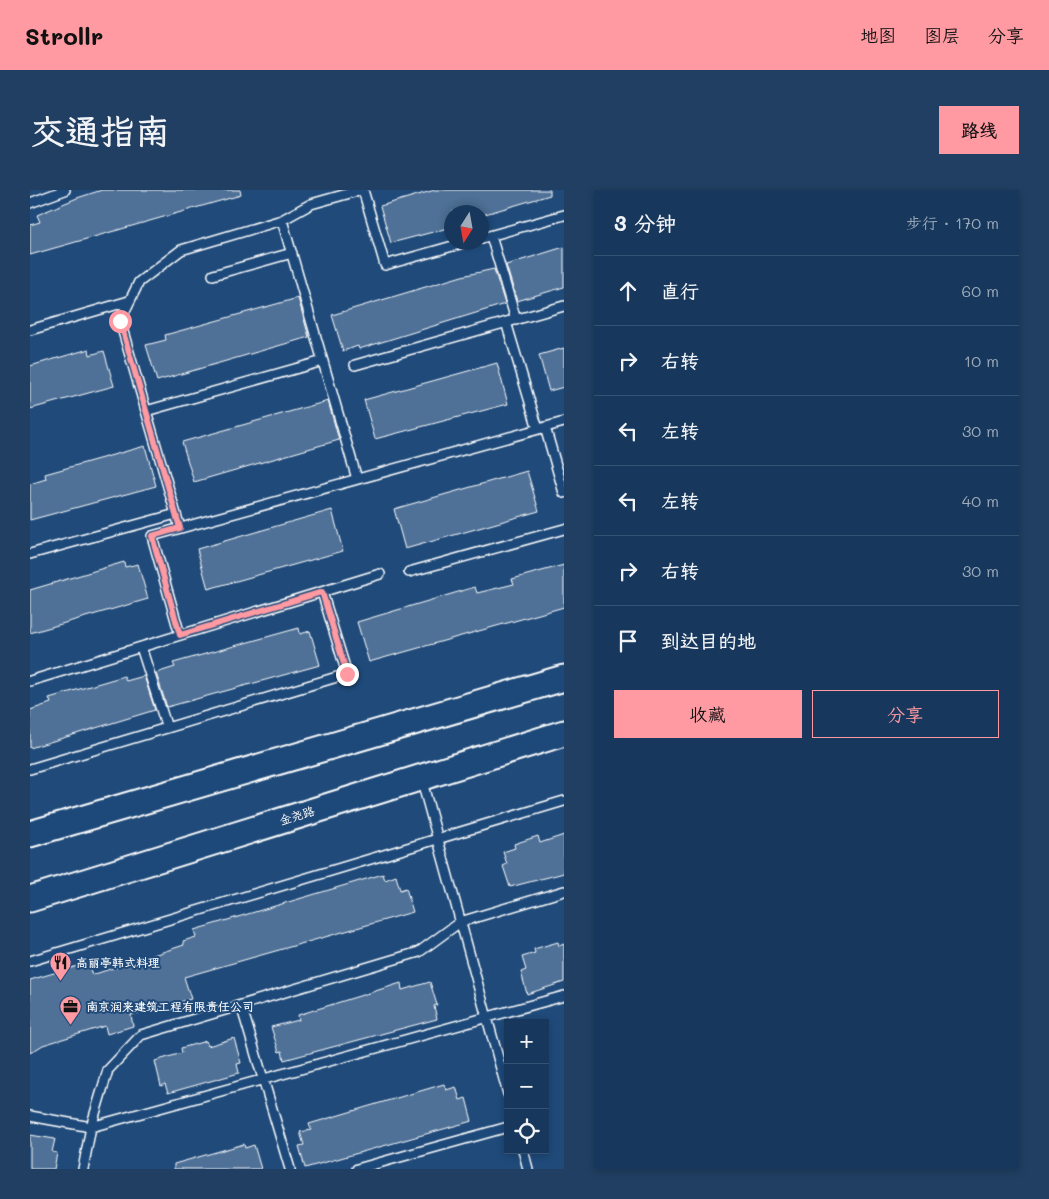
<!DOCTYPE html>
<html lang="zh">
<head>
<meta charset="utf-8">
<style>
  body { margin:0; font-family:Mali,"LXGW WenKai TC",sans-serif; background:#203f62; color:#f1f3f6 }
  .controls { position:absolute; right:15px; bottom:15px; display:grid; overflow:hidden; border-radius:0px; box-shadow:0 2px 8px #0003 }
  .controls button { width:45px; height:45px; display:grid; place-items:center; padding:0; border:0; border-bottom:1px solid #365272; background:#17385c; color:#f1f3f6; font:25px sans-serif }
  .compass { position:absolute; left:414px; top:15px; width:45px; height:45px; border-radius:50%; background:#17385c; box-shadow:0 2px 8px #0003; rotate:191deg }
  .stop { position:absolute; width:15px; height:15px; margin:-11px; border:4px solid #ff9aa2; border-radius:50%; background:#fff }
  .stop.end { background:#ff9aa2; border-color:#fff; box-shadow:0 1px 5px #0008 }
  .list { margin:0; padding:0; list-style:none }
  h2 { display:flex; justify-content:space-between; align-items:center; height:65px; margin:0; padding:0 20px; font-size:21px }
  h2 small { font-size:16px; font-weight:400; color:#9eacbb }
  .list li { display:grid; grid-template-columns:32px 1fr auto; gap:15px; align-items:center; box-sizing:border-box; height:70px; padding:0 20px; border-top:1px solid #365272 }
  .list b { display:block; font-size:19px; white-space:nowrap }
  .list em { font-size:16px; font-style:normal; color:#9eacbb }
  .actions { display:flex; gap:10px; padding:15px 20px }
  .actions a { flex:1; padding:11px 0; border:1px solid #ff9aa2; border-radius:0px; text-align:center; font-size:18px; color:#ff9aa2 }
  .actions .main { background:#ff9aa2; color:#111 }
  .icon { flex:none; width:28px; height:28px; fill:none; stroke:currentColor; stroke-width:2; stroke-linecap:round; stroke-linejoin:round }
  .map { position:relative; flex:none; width:534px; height:979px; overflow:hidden; border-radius:0px }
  header { display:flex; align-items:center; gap:30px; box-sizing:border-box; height:70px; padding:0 25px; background:#ff9aa2; color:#111 }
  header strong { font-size:24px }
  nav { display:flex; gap:28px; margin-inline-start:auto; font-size:18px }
  .intro { display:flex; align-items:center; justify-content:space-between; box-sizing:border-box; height:120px; padding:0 30px }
  h1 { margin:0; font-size:35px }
  .button { padding:12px 22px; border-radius:0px; background:#ff9aa2; color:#111; font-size:18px; font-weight:700 }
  main { display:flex; gap:30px; padding:0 30px }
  aside { flex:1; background:#17385c; border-radius:0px; box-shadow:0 2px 8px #0003 }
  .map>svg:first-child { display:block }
</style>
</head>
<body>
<header>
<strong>Strollr</strong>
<nav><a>地图</a><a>图层</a><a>分享</a></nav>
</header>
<div class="intro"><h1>交通指南</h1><a class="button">路线</a></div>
<main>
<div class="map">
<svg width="534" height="979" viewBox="0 0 534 979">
  <rect width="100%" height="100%" fill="#1f4a7a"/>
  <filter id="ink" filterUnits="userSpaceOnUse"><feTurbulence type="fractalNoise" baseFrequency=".02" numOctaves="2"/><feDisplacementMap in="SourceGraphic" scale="10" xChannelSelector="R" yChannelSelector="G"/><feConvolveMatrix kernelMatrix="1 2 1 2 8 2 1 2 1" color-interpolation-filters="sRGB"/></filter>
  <g filter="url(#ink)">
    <!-- building -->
    <path fill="#507197" stroke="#fff" d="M72 0H210L211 5 0 65V35L10 32 7 25 47 8Z
      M405 0H520V5L452 25V22H422V37L361 53 350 16Z
      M534 57V97L487 111 476 75Z
      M464 79 475 114 329 159 328 156 313 161 302 125 432 86Z
      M268 108 279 147 127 191 116 155 136 150 135 145Z
      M534 158V197L519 201 509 165Z
      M59 159 60 165 74 161 84 196 0 219V176Z
      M467 173 478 214 345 249 334 210Z
      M298 211 309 250 164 292 152 252Z
      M115 256 126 296 0 330V294L16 289 15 284Z
      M497 281 509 321 375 359 364 319Z
      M302 320 313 361 178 399 167 359Z
      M94 372 95 377 108 374 118 409 0 443V400Z
      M534 375V417L339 472 327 432 445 397 447 403 484 394 482 389Z
      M269 438 270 444 280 441 290 475 137 517 126 483 145 477 143 473Z
      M94 486 96 491 114 486 125 520 0 558V520L21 513 19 508Z
      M534 645V683L480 697 473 676 477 674 473 662 485 658 484 654 508 646 510 653Z
      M353 684 355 690 366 686 370 700 376 698 383 722 154 787 161 809 101 825 103 836 77 844 75 836 13 855 0 863V790L58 773 62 785 154 755 153 751 166 747 164 740Z
      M528 752 529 756 534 754V792L497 804 491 782 496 780 492 767 505 763 504 759Z
      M400 792 407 815 404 816 407 829 254 870 252 861 249 862 241 837 269 830 268 825 371 793 372 800Z
      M204 848 211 873 207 874 209 883 138 903 135 894 131 896 125 871 152 863 151 858 176 851 178 856Z
      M414 894 416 900 426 897 430 910 436 908 442 931 275 978 269 956 274 955 270 942 281 940 279 934Z
      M0 945 25 949 22 962 27 963 24 979H0Z
      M214 954 215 958 224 955 231 979H144V974Z"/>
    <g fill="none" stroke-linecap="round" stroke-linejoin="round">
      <defs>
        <path id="service" d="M333 0 355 75 437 52
          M0 13 35 0
          M252 30 327 289
          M461 46 486 130
          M452 48 534 25
          M183 85 262 63
          M476 132 508 239
          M0 140 99 111
          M325 175 534 116
          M116 221 293 171
          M515 237 534 303
          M150 338 90 131 109 92 151 60 252 30 281 14 331 0
          M0 364 146 324
          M379 382 534 339
          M150 445 122 346 534 232
          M111 457 137 538
          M0 491 350 384
          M0 579 317 484 292 402
          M391 588 478 904
          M0 771 534 611
          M211 815 260 979
          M0 926 61 937 534 806
          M493 960 498 979
          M53 979 61 937 78 880 111 845 389 762 430 732 534 701
          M327 979 478 937"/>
        <path id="secondary" d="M0 644 534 488
          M0 709 534 543"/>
      </defs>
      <!-- service casing -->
      <use href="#service" stroke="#fff" stroke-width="12"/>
      <!-- secondary casing -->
      <use href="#secondary" stroke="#fff" stroke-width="29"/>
      <!-- service -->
      <use href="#service" stroke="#1f4a7a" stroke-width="9"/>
      <!-- secondary -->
      <use href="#secondary" stroke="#1f4a7a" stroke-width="25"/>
    </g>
  </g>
  <g fill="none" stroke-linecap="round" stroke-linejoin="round" filter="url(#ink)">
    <!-- route -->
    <path stroke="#ff9aa2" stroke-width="6" d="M90 131 150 338 122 346 150 445 292 402 317 484"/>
  </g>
  <!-- icons -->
  <defs>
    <symbol id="restaurant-pin" viewBox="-11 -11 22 30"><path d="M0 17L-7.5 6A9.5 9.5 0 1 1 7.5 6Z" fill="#ff9aa2" stroke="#1f4a7a"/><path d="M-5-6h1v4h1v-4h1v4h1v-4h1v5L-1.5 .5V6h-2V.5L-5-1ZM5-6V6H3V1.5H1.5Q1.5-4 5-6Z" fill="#111"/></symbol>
    <symbol id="office-pin" viewBox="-11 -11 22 30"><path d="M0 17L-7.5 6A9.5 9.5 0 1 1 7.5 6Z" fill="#ff9aa2" stroke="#1f4a7a"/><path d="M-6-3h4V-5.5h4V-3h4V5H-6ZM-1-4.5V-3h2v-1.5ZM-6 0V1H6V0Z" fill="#111"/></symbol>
  </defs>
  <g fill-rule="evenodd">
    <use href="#restaurant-pin" x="18" y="760" width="25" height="34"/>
    <use href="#office-pin" x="28" y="804" width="25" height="34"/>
  </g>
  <g text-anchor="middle" stroke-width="4" stroke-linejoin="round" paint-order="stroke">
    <!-- street labels -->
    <g font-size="12" fill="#fff" stroke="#1f4a7a">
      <text transform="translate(267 626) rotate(-17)" y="4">金尧路</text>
    </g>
    <!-- poi labels -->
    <g font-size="12" font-weight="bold" fill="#fff" stroke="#1f4a7a" text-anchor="start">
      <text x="46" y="777">高丽亭韩式料理</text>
      <text x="56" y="821">南京润来建筑工程有限责任公司</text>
    </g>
  </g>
</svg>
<div class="controls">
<button>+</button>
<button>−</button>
<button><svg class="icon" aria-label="locate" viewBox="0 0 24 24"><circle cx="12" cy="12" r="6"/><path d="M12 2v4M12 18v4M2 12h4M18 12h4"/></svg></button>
</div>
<svg class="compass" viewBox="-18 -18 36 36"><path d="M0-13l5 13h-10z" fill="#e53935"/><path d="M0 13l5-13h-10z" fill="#9eacbb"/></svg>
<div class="stop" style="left:90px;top:131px"></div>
<div class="stop end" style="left:317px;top:484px"></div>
</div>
<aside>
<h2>3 分钟<small>步行 · 170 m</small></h2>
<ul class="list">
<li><svg class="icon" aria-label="ahead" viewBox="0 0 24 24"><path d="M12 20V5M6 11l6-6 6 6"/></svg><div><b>直行</b></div><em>60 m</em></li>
<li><svg class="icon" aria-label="right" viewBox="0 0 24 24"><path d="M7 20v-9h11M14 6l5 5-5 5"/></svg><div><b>右转</b></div><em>10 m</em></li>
<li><svg class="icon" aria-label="left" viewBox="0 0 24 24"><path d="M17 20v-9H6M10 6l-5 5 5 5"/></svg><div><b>左转</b></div><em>30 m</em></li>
<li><svg class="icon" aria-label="left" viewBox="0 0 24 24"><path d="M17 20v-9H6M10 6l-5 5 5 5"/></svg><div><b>左转</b></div><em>40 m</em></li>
<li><svg class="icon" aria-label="right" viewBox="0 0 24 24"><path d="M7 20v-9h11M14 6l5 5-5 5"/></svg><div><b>右转</b></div><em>30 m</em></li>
<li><svg class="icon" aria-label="arrive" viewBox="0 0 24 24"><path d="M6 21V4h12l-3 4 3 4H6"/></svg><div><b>到达目的地</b></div></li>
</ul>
<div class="actions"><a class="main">收藏</a><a>分享</a></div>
</aside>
</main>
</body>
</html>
